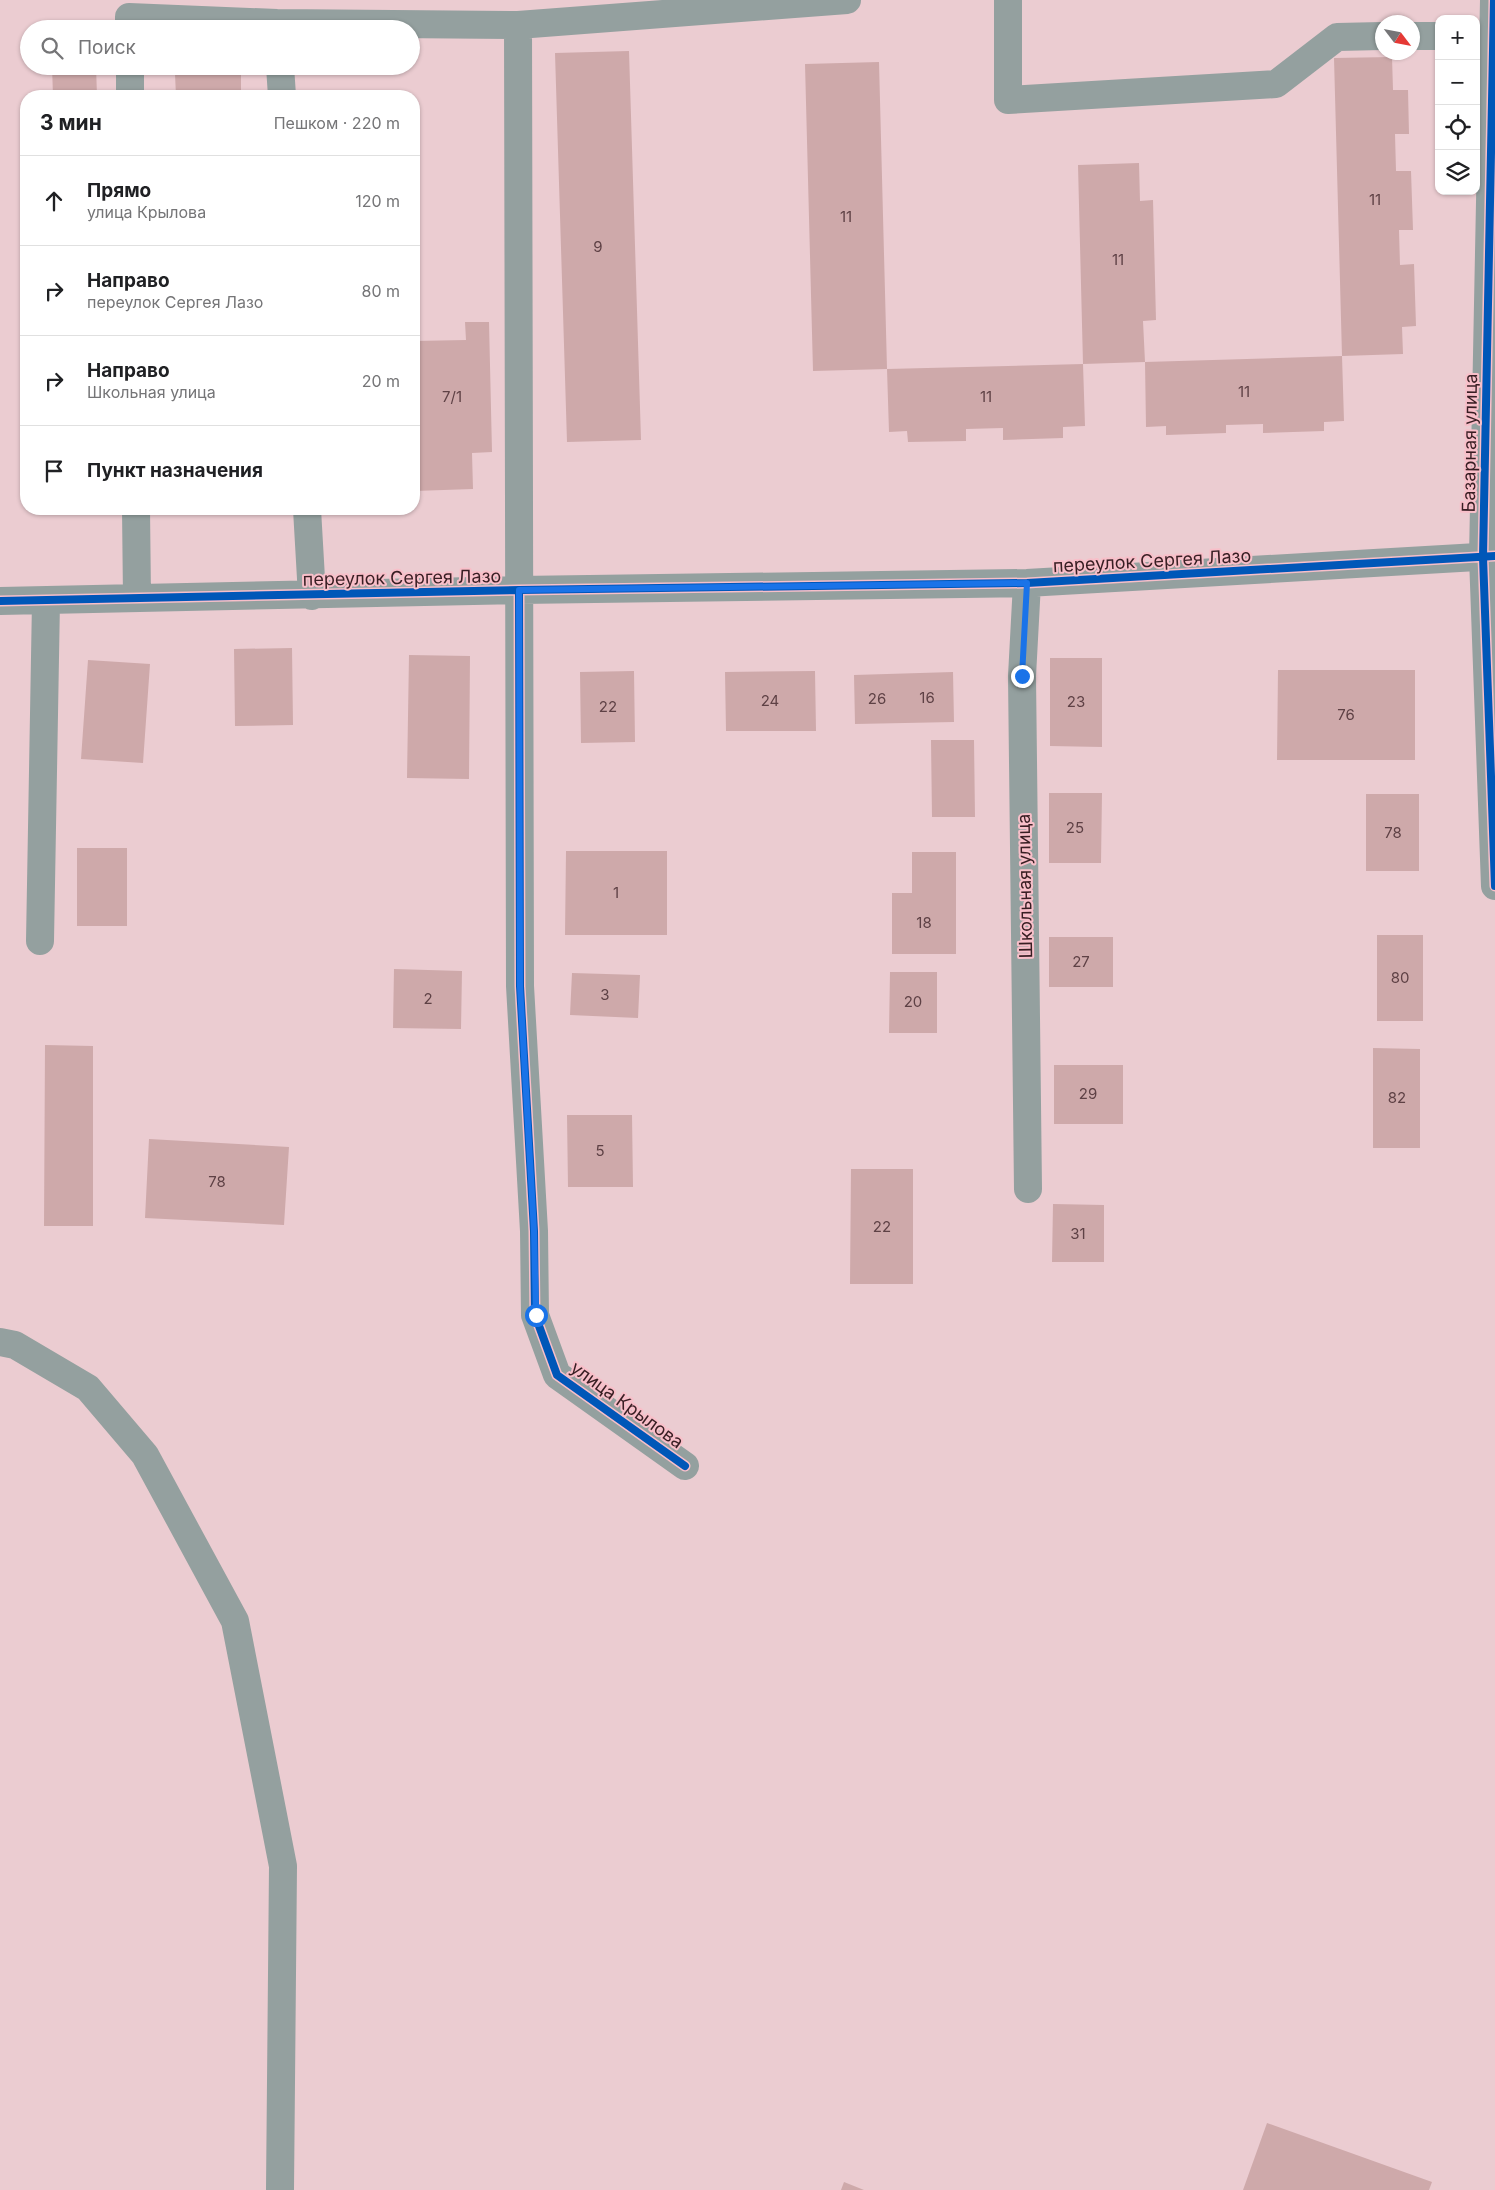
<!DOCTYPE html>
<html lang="ru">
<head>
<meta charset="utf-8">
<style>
  body { margin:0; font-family:Inter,sans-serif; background:#f2f2f2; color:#202124 }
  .controls { position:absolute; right:15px; top:15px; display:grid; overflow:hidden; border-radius:10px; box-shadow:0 1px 4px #0004 }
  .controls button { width:45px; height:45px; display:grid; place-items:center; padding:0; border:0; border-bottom:1px solid #e0e0e0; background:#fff; color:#202124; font:25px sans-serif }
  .compass { position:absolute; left:1375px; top:15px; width:45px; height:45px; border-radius:50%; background:#fff; box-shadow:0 1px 4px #0004; rotate:122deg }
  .stop { position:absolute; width:15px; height:15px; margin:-11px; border:4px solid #1a73e8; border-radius:50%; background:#fff }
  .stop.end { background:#1a73e8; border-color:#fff; box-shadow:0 1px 5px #0008 }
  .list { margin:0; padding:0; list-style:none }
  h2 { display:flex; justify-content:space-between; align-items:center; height:65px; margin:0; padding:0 20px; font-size:21px }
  h2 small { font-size:16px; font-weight:400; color:#757577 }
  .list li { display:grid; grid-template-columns:32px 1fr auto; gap:15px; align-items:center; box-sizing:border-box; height:90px; padding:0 20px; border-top:1px solid #e0e0e0 }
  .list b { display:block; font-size:19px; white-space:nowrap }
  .list p { margin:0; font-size:16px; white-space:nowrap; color:#757577 }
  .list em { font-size:16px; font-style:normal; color:#757577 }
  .icon { flex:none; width:28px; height:28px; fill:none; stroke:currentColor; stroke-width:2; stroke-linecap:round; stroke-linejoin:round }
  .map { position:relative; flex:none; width:1495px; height:2190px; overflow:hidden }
  .search { position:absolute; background:#fff; box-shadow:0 1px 4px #0004; left:20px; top:20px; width:400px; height:55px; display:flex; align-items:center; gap:12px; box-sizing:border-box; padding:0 18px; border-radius:28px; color:#757577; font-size:19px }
  .panel { position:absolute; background:#fff; box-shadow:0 1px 4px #0004; left:20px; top:90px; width:400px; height:425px; border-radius:20px }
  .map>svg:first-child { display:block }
</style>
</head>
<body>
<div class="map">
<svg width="1495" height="2190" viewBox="0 0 1495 2190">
  <rect width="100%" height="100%" fill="#ebccd1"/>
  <!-- building -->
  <path fill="#cea9aa" d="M629 51 641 440 567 442 555 53Z
    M1392 57 1393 90H1408L1409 134H1395L1396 171H1411L1413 230H1399L1400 265 1414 264 1416 326 1402 327 1403 354 1342 356 1334 58Z
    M879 62 887 369 813 371 805 64Z
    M52 66H96L97 96H53Z
    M241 72V96H176L175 74Z
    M1139 163 1140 201 1153 200 1156 320 1143 321 1145 362 1342 356 1344 421 1324 422V431L1263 433V424L1226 425V433L1166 435V426L1146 427 1145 362 1083 364 1078 165Z
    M465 322H489L492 452 472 453 473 489 414 491V341L466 340Z
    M1083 364 1085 426 1063 427V438L1003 440V428L966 429V441L908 442 907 431 889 432 887 369Z
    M292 648 293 725 235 726 234 649Z
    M409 655 470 656 469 779 407 778Z
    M1050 658H1102V747L1050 746Z
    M88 660 150 664 143 763 81 759Z
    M1278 670H1415V760H1277Z
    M634 671 635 742 581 743 580 672Z
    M815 671 816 731H726L725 672Z
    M953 672 954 722 855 724 854 675Z
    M931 740H974L975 817H932Z
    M1049 793H1102L1101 863H1049Z
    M1366 794H1419V871H1366Z
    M77 848H127V926H77Z
    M566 851H667V935H565Z
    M912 852H956V954H892V893H912Z
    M1377 935H1423V1021H1377Z
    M1049 937H1113V987H1049Z
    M394 969 462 971 461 1029 393 1028Z
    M890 972H937V1033H889Z
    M572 973 640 975 638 1018 570 1015Z
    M45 1045 93 1046V1226H44Z
    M1373 1048 1420 1049V1148H1373Z
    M1054 1065H1123V1124H1054Z
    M567 1115H632L633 1187H568Z
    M149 1139 289 1147 284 1225 145 1218Z
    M851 1169H913V1284H850Z
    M1053 1204 1104 1205V1262H1052Z
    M1267 2123 1432 2182 1429 2190H1243Z
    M844 2182 864 2190H841Z"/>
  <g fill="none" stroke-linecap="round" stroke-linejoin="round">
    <!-- minor -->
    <path stroke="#94a09f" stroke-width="28" d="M1008 0V100L1276 84 1337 37 1382 36
      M1494 0 1483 557 1495 886
      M518 25 520 986 534 1231 535 1315 557 1375 685 1466
      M129 29V17L277 23 518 25 847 0
      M1412 36H1439
      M130 66V96
      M280 66 282 96
      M136 509 137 598
      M307 509 312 596
      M1027 583 1022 676 1028 1189
      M0 601 519 590 1027 583 1495 556
      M40 941 46 601
      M0 1342 15 1345 88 1388 145 1455 235 1621 283 1866 280 2190"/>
    <defs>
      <path id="cycleway" d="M1494 0 1483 557 1495 886
        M519 590 520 986 534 1231 535 1315 557 1375 685 1466
        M0 601 519 590 1027 583 1495 556"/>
    </defs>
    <!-- cycleway casing -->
    <use href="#cycleway" stroke="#f8bfc9" stroke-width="11"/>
    <!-- cycleway -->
    <use href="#cycleway" stroke="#0057b8" stroke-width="8"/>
  </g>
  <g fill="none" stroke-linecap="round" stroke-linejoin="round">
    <!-- route -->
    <path stroke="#1a73e8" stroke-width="6" d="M536 1315 534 1231 520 986 519 590 1027 583 1022 676"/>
  </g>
  <g text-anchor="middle" stroke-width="4" stroke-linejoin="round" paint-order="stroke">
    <!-- number labels -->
    <g font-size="15" fill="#5e4145">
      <text x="1375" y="205">11</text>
      <text x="846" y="222">11</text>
      <text x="598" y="252">9</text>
      <text x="1118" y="265">11</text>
      <text x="1244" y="397">11</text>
      <text x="452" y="402">7/1</text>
      <text x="986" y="402">11</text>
      <text x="927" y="703">16</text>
      <text x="877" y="704">26</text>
      <text x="770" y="706">24</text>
      <text x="1076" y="707">23</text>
      <text x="608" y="712">22</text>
      <text x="1346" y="720">76</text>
      <text x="1075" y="833">25</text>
      <text x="1393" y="838">78</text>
      <text x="616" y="898">1</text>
      <text x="924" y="928">18</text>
      <text x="1081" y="967">27</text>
      <text x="1400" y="983">80</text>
      <text x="605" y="1000">3</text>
      <text x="428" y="1004">2</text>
      <text x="913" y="1007">20</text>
      <text x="1088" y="1099">29</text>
      <text x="1397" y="1103">82</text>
      <text x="600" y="1156">5</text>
      <text x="217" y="1187">78</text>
      <text x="882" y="1232">22</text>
      <text x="1078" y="1239">31</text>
    </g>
    <!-- street labels -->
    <g font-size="18" fill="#381e23" stroke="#f8bfc9">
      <text transform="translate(1470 443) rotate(-89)" y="6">Базарная улица</text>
      <text transform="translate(1152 561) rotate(-3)" y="6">переулок Сергея Лазо</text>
      <text transform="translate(402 578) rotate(-1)" y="6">переулок Сергея Лазо</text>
      <text transform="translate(1025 886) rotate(-91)" y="6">Школьная улица</text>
      <text transform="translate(627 1405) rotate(36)" y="6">улица Крылова</text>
    </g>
  </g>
</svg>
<div class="controls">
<button>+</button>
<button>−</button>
<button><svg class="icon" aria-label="locate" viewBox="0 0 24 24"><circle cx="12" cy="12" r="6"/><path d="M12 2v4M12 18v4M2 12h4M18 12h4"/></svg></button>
<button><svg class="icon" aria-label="layers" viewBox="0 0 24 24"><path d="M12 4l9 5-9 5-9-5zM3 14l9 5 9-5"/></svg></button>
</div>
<svg class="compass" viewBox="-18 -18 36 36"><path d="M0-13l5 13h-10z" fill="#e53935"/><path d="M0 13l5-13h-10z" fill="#757577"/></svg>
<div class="stop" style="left:536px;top:1315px"></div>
<div class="stop end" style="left:1022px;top:676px"></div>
<div class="search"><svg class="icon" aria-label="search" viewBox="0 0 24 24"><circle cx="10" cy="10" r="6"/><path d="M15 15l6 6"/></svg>Поиск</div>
<section class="panel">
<h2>3 мин<small>Пешком · 220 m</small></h2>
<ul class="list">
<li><svg class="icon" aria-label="ahead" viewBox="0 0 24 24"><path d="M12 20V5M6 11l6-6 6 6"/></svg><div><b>Прямо</b><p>улица Крылова</p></div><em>120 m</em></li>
<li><svg class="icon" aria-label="right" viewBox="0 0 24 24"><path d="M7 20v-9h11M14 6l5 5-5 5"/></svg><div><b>Направо</b><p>переулок Сергея Лазо</p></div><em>80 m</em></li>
<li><svg class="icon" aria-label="right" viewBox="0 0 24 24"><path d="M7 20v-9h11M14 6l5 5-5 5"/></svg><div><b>Направо</b><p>Школьная улица</p></div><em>20 m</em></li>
<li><svg class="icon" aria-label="arrive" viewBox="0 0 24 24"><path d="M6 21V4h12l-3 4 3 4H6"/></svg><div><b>Пункт назначения</b></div></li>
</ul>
</section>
</div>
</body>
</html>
